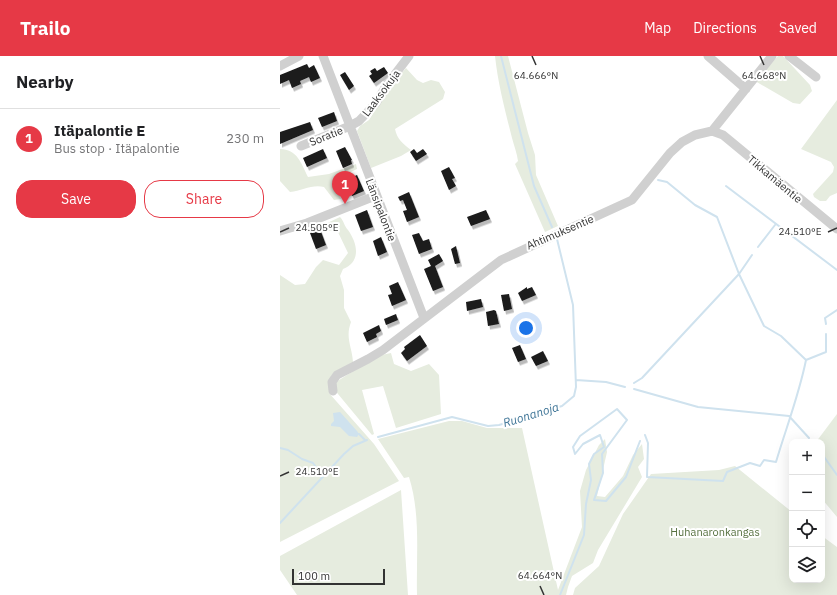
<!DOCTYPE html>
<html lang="en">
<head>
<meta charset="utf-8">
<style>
  body { margin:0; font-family:"IBM Plex Sans",sans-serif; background:#f2f2f2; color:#202124 }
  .controls { position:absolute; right:12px; bottom:12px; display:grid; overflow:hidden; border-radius:8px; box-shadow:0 4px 16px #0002 }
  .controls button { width:36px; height:36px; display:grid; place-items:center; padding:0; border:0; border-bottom:1px solid #e0e0e0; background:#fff; color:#202124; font:20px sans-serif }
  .scale { position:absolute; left:12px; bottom:10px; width:93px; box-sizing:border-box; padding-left:4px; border:2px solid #333; border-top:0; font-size:11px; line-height:14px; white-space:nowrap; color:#333; -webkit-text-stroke:3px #fff; paint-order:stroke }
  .you { position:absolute; left:246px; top:272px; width:14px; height:14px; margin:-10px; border:3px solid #fff; border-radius:50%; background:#1a73e8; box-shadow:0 0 0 6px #1a73e833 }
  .badge { display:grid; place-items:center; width:26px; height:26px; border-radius:50%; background:#e63946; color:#fff; font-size:13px; font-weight:700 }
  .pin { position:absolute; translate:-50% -33px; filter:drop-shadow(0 1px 2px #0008) }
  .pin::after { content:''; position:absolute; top:21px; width:14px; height:12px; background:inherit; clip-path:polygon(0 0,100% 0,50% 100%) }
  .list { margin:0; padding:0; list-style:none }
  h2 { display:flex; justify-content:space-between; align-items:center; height:52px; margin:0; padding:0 16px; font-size:17px }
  h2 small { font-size:13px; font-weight:400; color:#757577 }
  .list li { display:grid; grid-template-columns:26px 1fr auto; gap:12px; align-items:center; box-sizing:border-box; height:60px; padding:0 16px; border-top:1px solid #e0e0e0 }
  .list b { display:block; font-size:15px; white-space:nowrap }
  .list p { margin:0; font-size:13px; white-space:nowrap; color:#757577 }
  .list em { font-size:13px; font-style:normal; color:#757577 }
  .actions { display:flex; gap:8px; padding:12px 16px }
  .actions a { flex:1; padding:9px 0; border:1px solid #e63946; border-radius:16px; text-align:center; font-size:14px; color:#e63946 }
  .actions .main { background:#e63946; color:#fff }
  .icon { flex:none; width:22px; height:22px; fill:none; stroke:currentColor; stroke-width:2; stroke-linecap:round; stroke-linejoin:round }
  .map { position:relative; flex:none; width:557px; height:539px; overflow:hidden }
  header { display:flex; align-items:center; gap:24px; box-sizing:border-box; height:56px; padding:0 20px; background:#e63946; color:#fff }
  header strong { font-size:19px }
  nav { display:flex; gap:22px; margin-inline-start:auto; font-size:14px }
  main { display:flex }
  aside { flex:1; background:#fff }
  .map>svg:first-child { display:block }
</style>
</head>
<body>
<header>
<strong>Trailo</strong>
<nav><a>Map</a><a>Directions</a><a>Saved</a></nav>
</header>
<main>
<aside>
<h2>Nearby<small></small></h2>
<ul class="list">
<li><span class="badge">1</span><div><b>Itäpalontie E</b><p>Bus stop · Itäpalontie</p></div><em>230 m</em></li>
</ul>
<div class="actions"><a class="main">Save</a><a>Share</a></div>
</aside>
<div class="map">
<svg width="557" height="539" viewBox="0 0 557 539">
  <defs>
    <filter id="shadow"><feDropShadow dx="2" dy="3.5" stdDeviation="0" flood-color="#0004"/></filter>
  </defs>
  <rect width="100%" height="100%" fill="#fff"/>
  <!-- green -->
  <path fill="#e6ecdf" d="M215 0H228L248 77 255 99 256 119 278 170 265 176 235 108 238 105C237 97 234 90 232 82 225 54 218 28 215 0Z
    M498 0H503L530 29 532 35 520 48 513 47 475 25Z
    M126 12 137 24 143 27 151 24 159 26 165 36 163 43 115 73C117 83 123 88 131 94L121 100 91 112 77 75 80 70 89 64 107 35Z
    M557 44V137L550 140 546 145H540L534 141 533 138 553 116 554 111 551 106 521 93Z
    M0 93C17 93 21 107 28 121L49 118 76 108 77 113 54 124 61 143 54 144 44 131C32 128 22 135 10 136L0 125Z
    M60 161C64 165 64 170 68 174 78 188 81 206 63 213L60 220 64 234V252L71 266C65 282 72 290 73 306L51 320 49 337 94 388 119 425 0 486V219L15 229 25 228 36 211 43 204 59 209 68 197 57 174 45 175 41 170Z
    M111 297 114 308 131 315 149 308 159 319 161 358 116 372 103 330 82 334 94 378 92 379 58 338 54 333 56 326 97 300Z
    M557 358V461L542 443V386H536Z
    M169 365H182L207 372H242L278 534 302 471 300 435 306 414 319 389 325 383 327 396 317 440 325 441 343 420 353 399 362 388 364 403 358 411 362 421 318 494 313 507 292 520 288 531 286 539H137C136 500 141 459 129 421L124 422 98 383Z
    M455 410 512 456V524H542V480L557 491V539H293L295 532 319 510 343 458 371 418 439 414Z
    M121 434 128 539H17L0 514V500Z"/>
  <!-- water -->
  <path fill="#cfe2ee" d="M60 356 77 375 79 378 77 381 69 380 60 371 51 370V368L54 365 53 357Z"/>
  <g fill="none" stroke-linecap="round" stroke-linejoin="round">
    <!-- stream -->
    <path stroke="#cfe2ee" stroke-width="2" d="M221 0 254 130 272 171
      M378 124 387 126 415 149 437 161 459 218 484 270 501 280 526 304
      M446 130 557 214
      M478 191 495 169
      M546 268 545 262 557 254
      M296 324 326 326 345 331
      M354 327 362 322 459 218 472 199
      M354 333 418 351 509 360 529 382
      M79 378 85 384
      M365 379 368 387 367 421 443 425 447 416 470 407 480 410 484 404 496 406C506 372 519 339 526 304L546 296V278
      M98 381 172 361 208 370 219 369 282 350 294 340 296 331 293 249 277 183
      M0 392 8 394 22 403 33 407 43 421
      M542 398 557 419
      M0 467 64 398 73 390 87 384
      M280 539 304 479 306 448 311 424 309 408 314 398 324 391 320 379 303 388 295 398 293 391 300 380 337 353 347 364 322 398 323 417 314 444 326 445 346 421 360 385"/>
  </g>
  <!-- building -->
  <path fill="#1a1a1a" filter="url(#shadow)" d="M27 8 29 12 34 9 40 22 31 26 29 21 20 25 21 28 12 32 9 24 0 28V19Z
    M104 11 108 17 94 27 89 20 92 18 90 15 95 12 97 15Z
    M65 16 74 30 69 34 60 19Z
    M54 56 57 65 42 71 38 62Z
    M30 66 33 74 0 88V76Z
    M65 91 72 104H71L72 108 63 112 56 95Z
    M43 93 47 102 27 111 23 102Z
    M134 93 137 97 143 93 147 98 136 105 130 96Z
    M169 111 175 122 172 123 176 130 169 134 161 115Z
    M77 119 84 135 72 140 66 124Z
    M129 136 139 161 127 166 123 155 127 154 123 144 120 145 118 141Z
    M87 154 93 171 81 175 75 159Z
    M206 154 210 163 191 170 187 161Z
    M40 173 46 189 36 193 30 177Z
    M139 177 143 185 149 183 152 193 139 198 132 179Z
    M101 181 107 196 98 200 93 185Z
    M176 190 180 207 175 208 171 193Z
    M159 198 163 205 155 210 163 231 153 235 144 213 151 210 148 204Z
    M118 226 126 244 112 250 108 239 112 238 109 230Z
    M247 231V233L252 231 256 239 242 245 238 237Z
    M229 238 232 253 224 255 221 239Z
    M201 243 203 251 187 255 186 246Z
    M214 254 216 255 219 268 208 270 206 256Z
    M116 258 118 264 106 269 104 263Z
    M99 269 101 275 96 278 97 281 87 286 83 277Z
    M140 279 147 290 127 305 121 297 125 293 124 291Z
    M240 289 246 303 238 306 232 292Z
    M263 295 268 305 256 310 251 301Z"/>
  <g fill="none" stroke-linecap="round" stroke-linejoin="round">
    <!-- minor -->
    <path stroke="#d0d0d0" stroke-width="9" d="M43 0 144 262
      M428 0 466 33
      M509 0 536 21
      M0 10 19 0
      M432 75 443 79 557 173
      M21 90 70 70 79 65 96 47 106 30 129 0
      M0 175 27 167 95 140
      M53 335 52 326 57 319 88 303 103 294 221 204 352 144 390 97 402 86 415 79 432 75 492 0"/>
  </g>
  <!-- ticks -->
  <path fill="none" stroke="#333" stroke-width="1.5" d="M252 0 256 9M480 0 484 9M0 176 9 172M548 176 557 172M0 420 9 416M260 530 264 539"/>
  <g text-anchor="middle" stroke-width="4" stroke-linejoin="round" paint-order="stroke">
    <!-- street labels -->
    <g font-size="11" fill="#333" stroke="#fff">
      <text transform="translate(101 37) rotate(-53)" y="4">Laaksokuja</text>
      <text transform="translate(46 80) rotate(-22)" y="4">Soratie</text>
      <text transform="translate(495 123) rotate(40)" y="4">Tikkamäentie</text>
      <text transform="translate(101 154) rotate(69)" y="4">Länsipalontie</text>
      <text transform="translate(280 176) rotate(-23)" y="4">Ahtimuksentie</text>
    </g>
    <!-- park labels -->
    <g font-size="11" fill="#56703f" stroke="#fff">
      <text x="435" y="480">Huhanaronkangas</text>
    </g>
    <!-- water labels -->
    <g font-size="12" font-style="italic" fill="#3f7597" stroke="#fff">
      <text transform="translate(251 359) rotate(-17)" y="4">Ruonanoja</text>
    </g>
  </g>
  <g font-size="10" text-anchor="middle" fill="#333" stroke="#fff" stroke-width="4" stroke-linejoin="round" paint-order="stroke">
    <text x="256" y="23">64.666°N</text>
    <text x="484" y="23">64.668°N</text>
    <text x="37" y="175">24.505°E</text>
    <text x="520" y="179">24.510°E</text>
    <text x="37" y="419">24.510°E</text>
    <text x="260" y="523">64.664°N</text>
  </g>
</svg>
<div class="controls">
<button>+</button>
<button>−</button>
<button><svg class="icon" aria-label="locate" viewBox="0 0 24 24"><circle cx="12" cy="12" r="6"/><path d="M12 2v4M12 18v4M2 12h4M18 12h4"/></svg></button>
<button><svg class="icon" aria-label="layers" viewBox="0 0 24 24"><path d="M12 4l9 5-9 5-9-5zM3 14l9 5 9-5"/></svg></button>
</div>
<div class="scale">100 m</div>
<div class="you"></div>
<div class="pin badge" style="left:65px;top:148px">1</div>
</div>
</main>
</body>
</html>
